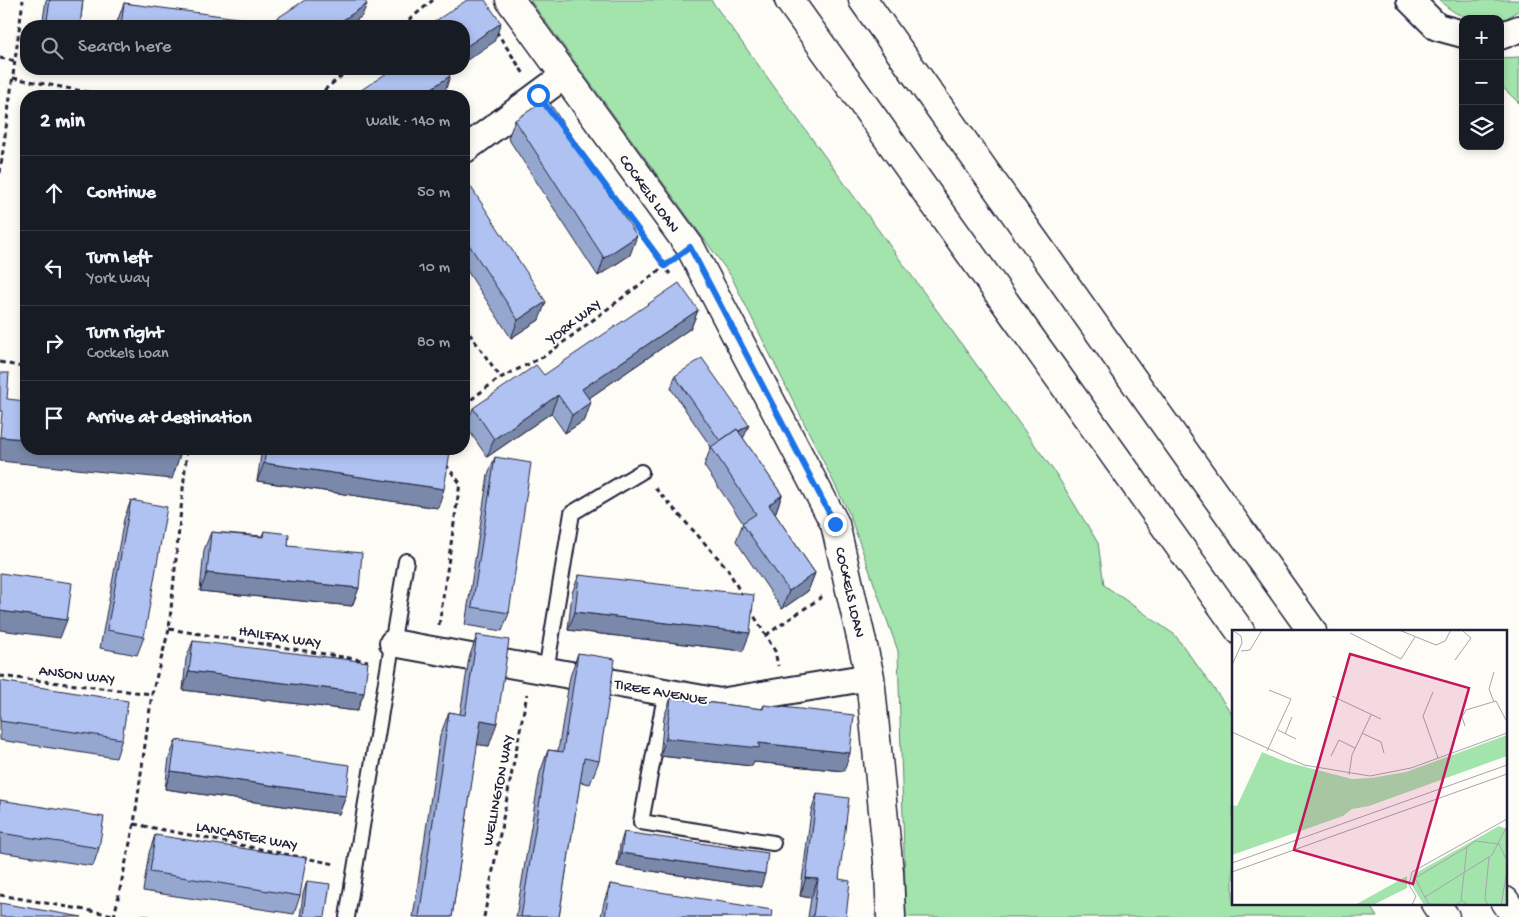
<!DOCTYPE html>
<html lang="en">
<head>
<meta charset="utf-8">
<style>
  body { margin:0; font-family:"Gochi Hand",sans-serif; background:#20242c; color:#f1f3f6 }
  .controls { position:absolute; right:15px; top:15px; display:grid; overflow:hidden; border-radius:10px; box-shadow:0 2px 8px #0003 }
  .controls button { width:45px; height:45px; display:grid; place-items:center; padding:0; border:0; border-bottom:1px solid #363941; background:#171b24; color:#f1f3f6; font:25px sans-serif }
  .stop { position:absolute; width:15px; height:15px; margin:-11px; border:4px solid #1a73e8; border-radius:50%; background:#fff }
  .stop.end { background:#1a73e8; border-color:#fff; box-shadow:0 1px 5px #0008 }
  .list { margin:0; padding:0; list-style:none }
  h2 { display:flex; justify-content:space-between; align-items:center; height:65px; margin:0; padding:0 20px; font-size:21px }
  h2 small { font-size:16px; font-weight:400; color:#9ea1a6 }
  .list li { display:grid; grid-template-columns:32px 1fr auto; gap:15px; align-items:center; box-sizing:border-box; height:75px; padding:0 20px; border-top:1px solid #363941 }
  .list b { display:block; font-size:19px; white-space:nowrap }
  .list p { margin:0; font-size:16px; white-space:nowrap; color:#9ea1a6 }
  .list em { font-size:16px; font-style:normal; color:#9ea1a6 }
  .icon { flex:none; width:28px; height:28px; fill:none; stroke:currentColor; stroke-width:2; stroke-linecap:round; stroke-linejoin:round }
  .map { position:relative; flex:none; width:1519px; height:917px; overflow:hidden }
  .search { position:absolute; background:#171b24; box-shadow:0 2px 8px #0003; left:20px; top:20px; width:450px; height:55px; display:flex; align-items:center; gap:12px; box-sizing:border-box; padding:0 18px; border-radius:20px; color:#9ea1a6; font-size:19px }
  .panel { position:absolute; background:#171b24; box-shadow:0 2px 8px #0003; left:20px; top:90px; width:450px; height:365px; border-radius:20px }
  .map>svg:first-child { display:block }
</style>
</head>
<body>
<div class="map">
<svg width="1519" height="917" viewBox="0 0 1519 917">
  <rect width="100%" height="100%" fill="#fdfcf7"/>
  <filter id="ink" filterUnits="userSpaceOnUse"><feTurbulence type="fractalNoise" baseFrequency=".02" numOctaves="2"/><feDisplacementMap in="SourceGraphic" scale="10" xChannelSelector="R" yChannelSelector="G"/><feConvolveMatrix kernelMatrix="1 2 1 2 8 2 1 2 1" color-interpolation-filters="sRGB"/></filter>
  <g filter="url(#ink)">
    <!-- green -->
    <path fill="#a3e4ad" stroke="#628374" d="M530 0H711L1056 474 1098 543 1104 585 1175 635 1233 715V903H1368L1377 917H906L898 651 849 513 731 276Z
      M1439 0H1519V10L1507 18 1500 20V19C1472 19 1461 21 1439 0Z
      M1519 57V103L1500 85V58Z"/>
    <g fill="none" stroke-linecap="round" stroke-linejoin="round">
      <defs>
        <path id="service" d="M546 671 572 513 641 472
          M666 691 641 822 773 843
          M347 917 406 561"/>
        <path id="minor" d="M1410 0 1437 27 1463 34
          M1500 36 1519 29
          M464 150 565 75
          M393 643 720 702 870 677"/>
        <path id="tertiary" d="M510 0 690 247 835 524 870 677 889 872 891 917"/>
        <path id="motorway" d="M789 0 1240 631
          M863 0 1312 631
          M1505 901 1516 917
          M1435 903 1445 917"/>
      </defs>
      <!-- service casing -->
      <use href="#service" stroke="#22223b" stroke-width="18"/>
      <!-- minor casing -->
      <use href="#minor" stroke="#22223b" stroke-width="30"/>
      <!-- tertiary casing -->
      <use href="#tertiary" stroke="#22223b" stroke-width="31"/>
      <!-- motorway casing -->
      <use href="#motorway" stroke="#22223b" stroke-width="31"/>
      <!-- path -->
      <path stroke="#22223b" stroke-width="3" stroke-dasharray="5 4" stroke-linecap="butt" d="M402 26 433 0
        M496 31 524 74
        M0 58 16 61
        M13 78 109 96
        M317 96 350 69
        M588 162 670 274
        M0 173 23 0
        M464 326 501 378
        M0 362 26 368
        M464 405 498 379 545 356 666 265
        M655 488 727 568 743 597
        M750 609 775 651 778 666
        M439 625 460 483 446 465
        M169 629 368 661
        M766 635 823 596
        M0 676 152 694
        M134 824 335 864
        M0 895 114 915
        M114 917 134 824 152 694 169 629 187 449
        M484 917 527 694"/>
      <!-- service -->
      <use href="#service" stroke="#fdfcf7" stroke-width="14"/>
      <!-- minor -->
      <use href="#minor" stroke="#fdfcf7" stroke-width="26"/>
      <!-- tertiary -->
      <use href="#tertiary" stroke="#fdfcf7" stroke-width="28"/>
      <!-- motorway -->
      <use href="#motorway" stroke="#fdfcf7" stroke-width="28"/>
    </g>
    <!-- wall -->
    <path fill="#96a7cf" stroke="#22223b" d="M46 0H83L80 26H42Z
      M124 3 267 26H117V22Z
      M362 16 348 26H273L276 19Z
      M515 120 630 255 598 276 508 138Z
      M464 184 539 320 511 338 464 266Z
      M26 238V256L23 255Z
      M698 310 691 328 589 398 585 420 565 433 551 413 487 457 466 426 473 408 544 375Z
      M675 376 744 437 743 438 782 495 775 514 815 573 808 591 782 609 736 541 743 523 704 466 711 447 671 389Z
      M262 449H429L438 508 257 481Z
      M495 457 509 613 502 631 465 625 488 475Z
      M131 500 144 637 137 655 100 648 124 519Z
      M264 531 359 588 352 606 200 591 204 550 211 532 262 536Z
      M579 575 743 651 568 630 572 593Z
      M477 635 489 746 477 744 452 917H413L440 736 449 712 460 714 469 658Z
      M193 641 364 693 357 711 183 690 186 659Z
      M578 653 599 761 590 784 580 782 559 917H516L540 773 548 750 558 751 570 677Z
      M0 681 122 739 116 758 0 740Z
      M671 698 762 709 764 705 850 753 844 771 754 762 752 766 660 756 664 717Z
      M176 740 346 796 339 814 165 789 169 758Z
      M817 794 839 879 846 917H808L811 898 800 896 811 812Z
      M0 800 99 848 93 866 0 852Z
      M624 832 761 887 617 866 620 845Z
      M155 835 300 896 294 914 143 891 149 853Z
      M307 881 325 917H300L303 894Z
      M610 884 771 917H601L604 902Z"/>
    <!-- shaded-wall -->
    <path fill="#7a88a9" stroke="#22223b" d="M367 4 362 16 348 26H334Z
      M501 23 494 42 464 62V48Z
      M225 69H258L257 73Z
      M439 69H453L435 81Z
      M450 76 444 95 441 96H420Z
      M637 236 630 255 598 276 604 258Z
      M546 302 539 320 511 338 518 320Z
      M698 310 691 328 576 407 582 389Z
      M558 395 551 413 487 457 494 439Z
      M591 402 585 420 565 433 572 415Z
      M749 425 744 437 717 456 722 443Z
      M0 437 26 439V449H116L180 455 172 479 0 461Z
      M264 463 444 489 438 508 257 481Z
      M782 495 775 514 762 523 769 505Z
      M207 573 359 588 352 606 200 591Z
      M815 573 808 591 782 609 789 591Z
      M0 611 67 620 60 638 0 630Z
      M575 612 750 633 743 651 568 630Z
      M189 671 364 693 357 711 183 690Z
      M481 720 497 723 489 746 472 744Z
      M666 738 759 743 850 753 844 771 754 762 752 766 660 756Z
      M171 771 346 796 339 814 165 789Z
      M621 853 765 874 761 887 617 866Z
      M806 878 818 879 811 898 800 896Z"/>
    <!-- building -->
    <path fill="#afc2f1" stroke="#22223b" d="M50 0H83L80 26H46Z
      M305 0H364L367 4 334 26H281L276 19Z
      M467 0H485L501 23 464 48V26H428Z
      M124 3 268 22 267 26H121Z
      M393 69H445L450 76 420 96H352Z
      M54 94 66 96H54Z
      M547 99 637 236 604 258 515 120Z
      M467 181 546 302 518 320 464 237V184Z
      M679 283 698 310 582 389 591 402 572 415 558 395 494 439 473 408 536 365 544 375Z
      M702 358 749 425 739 431 737 429 720 441 675 376Z
      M0 373H9L7 399 26 401V439L0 437 2 411H0Z
      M737 429 782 495 769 505 815 573 789 591 742 523 756 514 711 447Z
      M116 449H181L180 455Z
      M266 449H429L450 452 444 489 264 463Z
      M495 457 531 463 509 613 472 607Z
      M131 500 167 507 144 637 107 630Z
      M264 531 289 534 288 546 362 553 359 588 207 573 211 532 263 537Z
      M0 573 72 583 67 620 0 611Z
      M579 575 754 595 750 633 575 612Z
      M477 635 509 640 497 723 481 720 452 917H419L449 712 465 715Z
      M193 641 368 662 364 693 189 671Z
      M578 653 615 659 599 761 584 758 559 917H521L548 750 563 752Z
      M0 681 128 701 122 739 0 721Z
      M671 698 763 709 764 705 854 715 850 753 759 743V748L666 738Z
      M176 740 350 765 346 796 171 771Z
      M817 794 849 798 839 879 850 881 846 917H813L818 879 806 878Z
      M0 800 104 817 99 848 0 833Z
      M624 832 768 853 765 874 621 853Z
      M155 835 306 858 300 896 150 872Z
      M307 881 330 884 325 917H303Z
      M610 884 772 910 771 917H605Z
      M0 903 82 917H0Z
      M141 915 155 917H141Z"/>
  </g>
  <g fill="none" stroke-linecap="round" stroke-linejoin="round" filter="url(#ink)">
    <!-- route -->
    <path stroke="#1a73e8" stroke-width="6" d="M538 95 665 266 690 247 835 524"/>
  </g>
  <g text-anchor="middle" stroke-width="4" stroke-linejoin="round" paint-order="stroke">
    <!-- street labels -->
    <g font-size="15" fill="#22223b" stroke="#fdfcf7">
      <text transform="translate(650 193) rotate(54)" y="5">COCKELS LOAN</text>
      <text transform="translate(573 321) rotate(-37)" y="5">YORK WAY</text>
      <text transform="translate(851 592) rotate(77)" y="5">COCKELS LOAN</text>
      <text transform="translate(280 636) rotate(9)" y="5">HAILFAX WAY</text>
      <text transform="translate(77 674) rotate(7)" y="5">ANSON WAY</text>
      <text transform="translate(661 691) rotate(10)" y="5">TIREE AVENUE</text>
      <text transform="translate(497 790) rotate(-79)" y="5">WELLINGTON WAY</text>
      <text transform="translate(247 835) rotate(11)" y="5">LANCASTER WAY</text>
    </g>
  </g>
  <!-- overview -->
  <g transform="translate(1232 630)">
    <rect width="275" height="275" fill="#fdfcf7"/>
    <path d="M275 105V126L137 176 120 179 111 186 0 225V175L5 176 30 122 54 132 120 149 139 148 174 142ZM267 196 275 199 274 275H192L179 254 182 244ZM175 246V258L141 275H123Z" fill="#a3e4ad"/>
    <path fill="none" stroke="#a5a5ac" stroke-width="1" d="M167 0 204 15 213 11 219 0M118 3 169 29 183 7M9 21 18 20 30 0M223 30 239 8 230 0M0 35 10 13 9 6 0 0M201 62 191 86 206 128M100 66 149 89M262 72 257 59 262 42M233 96 230 87 234 80 264 71 275 92M46 100 64 109M0 102 72 135 138 146 179 138 275 103M130 103 149 112 152 123M53 104 60 87M35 121 59 69 37 60M99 126 107 110 123 118M117 145 120 125 139 85M0 233 275 135M0 242 275 144M193 267 260 225 275 196M197 274 224 275 229 271M180 275 184 266 177 255 180 242 275 189M197 275 183 248 235 217M236 275 229 270 235 217 243 211 267 214 275 231M256 275 253 269 257 227M269 275 275 241"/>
    <path fill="#c2185b" fill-opacity="0.15" stroke="#c2185b" stroke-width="2.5" d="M118 24 237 58 181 254 62 220Z"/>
    <rect width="275" height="275" fill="none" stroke="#22223b" stroke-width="2.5"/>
  </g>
</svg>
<div class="controls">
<button>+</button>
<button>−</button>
<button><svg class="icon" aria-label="layers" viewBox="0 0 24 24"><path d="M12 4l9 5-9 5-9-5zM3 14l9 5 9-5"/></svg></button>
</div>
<div class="stop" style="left:538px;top:95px"></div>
<div class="stop end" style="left:835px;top:524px"></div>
<div class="search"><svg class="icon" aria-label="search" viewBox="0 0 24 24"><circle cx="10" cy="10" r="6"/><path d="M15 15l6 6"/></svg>Search here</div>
<section class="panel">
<h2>2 min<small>Walk · 140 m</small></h2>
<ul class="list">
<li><svg class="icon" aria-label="ahead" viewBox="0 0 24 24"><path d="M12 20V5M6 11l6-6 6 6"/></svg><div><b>Continue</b></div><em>50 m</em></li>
<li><svg class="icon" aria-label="left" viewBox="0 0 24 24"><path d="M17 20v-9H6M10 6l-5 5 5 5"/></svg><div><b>Turn left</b><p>York Way</p></div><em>10 m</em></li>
<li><svg class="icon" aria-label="right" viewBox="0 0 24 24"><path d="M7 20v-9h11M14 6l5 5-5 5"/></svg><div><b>Turn right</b><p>Cockels Loan</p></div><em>80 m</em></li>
<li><svg class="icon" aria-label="arrive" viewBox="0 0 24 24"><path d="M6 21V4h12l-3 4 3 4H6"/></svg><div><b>Arrive at destination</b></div></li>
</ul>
</section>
</div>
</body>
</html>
